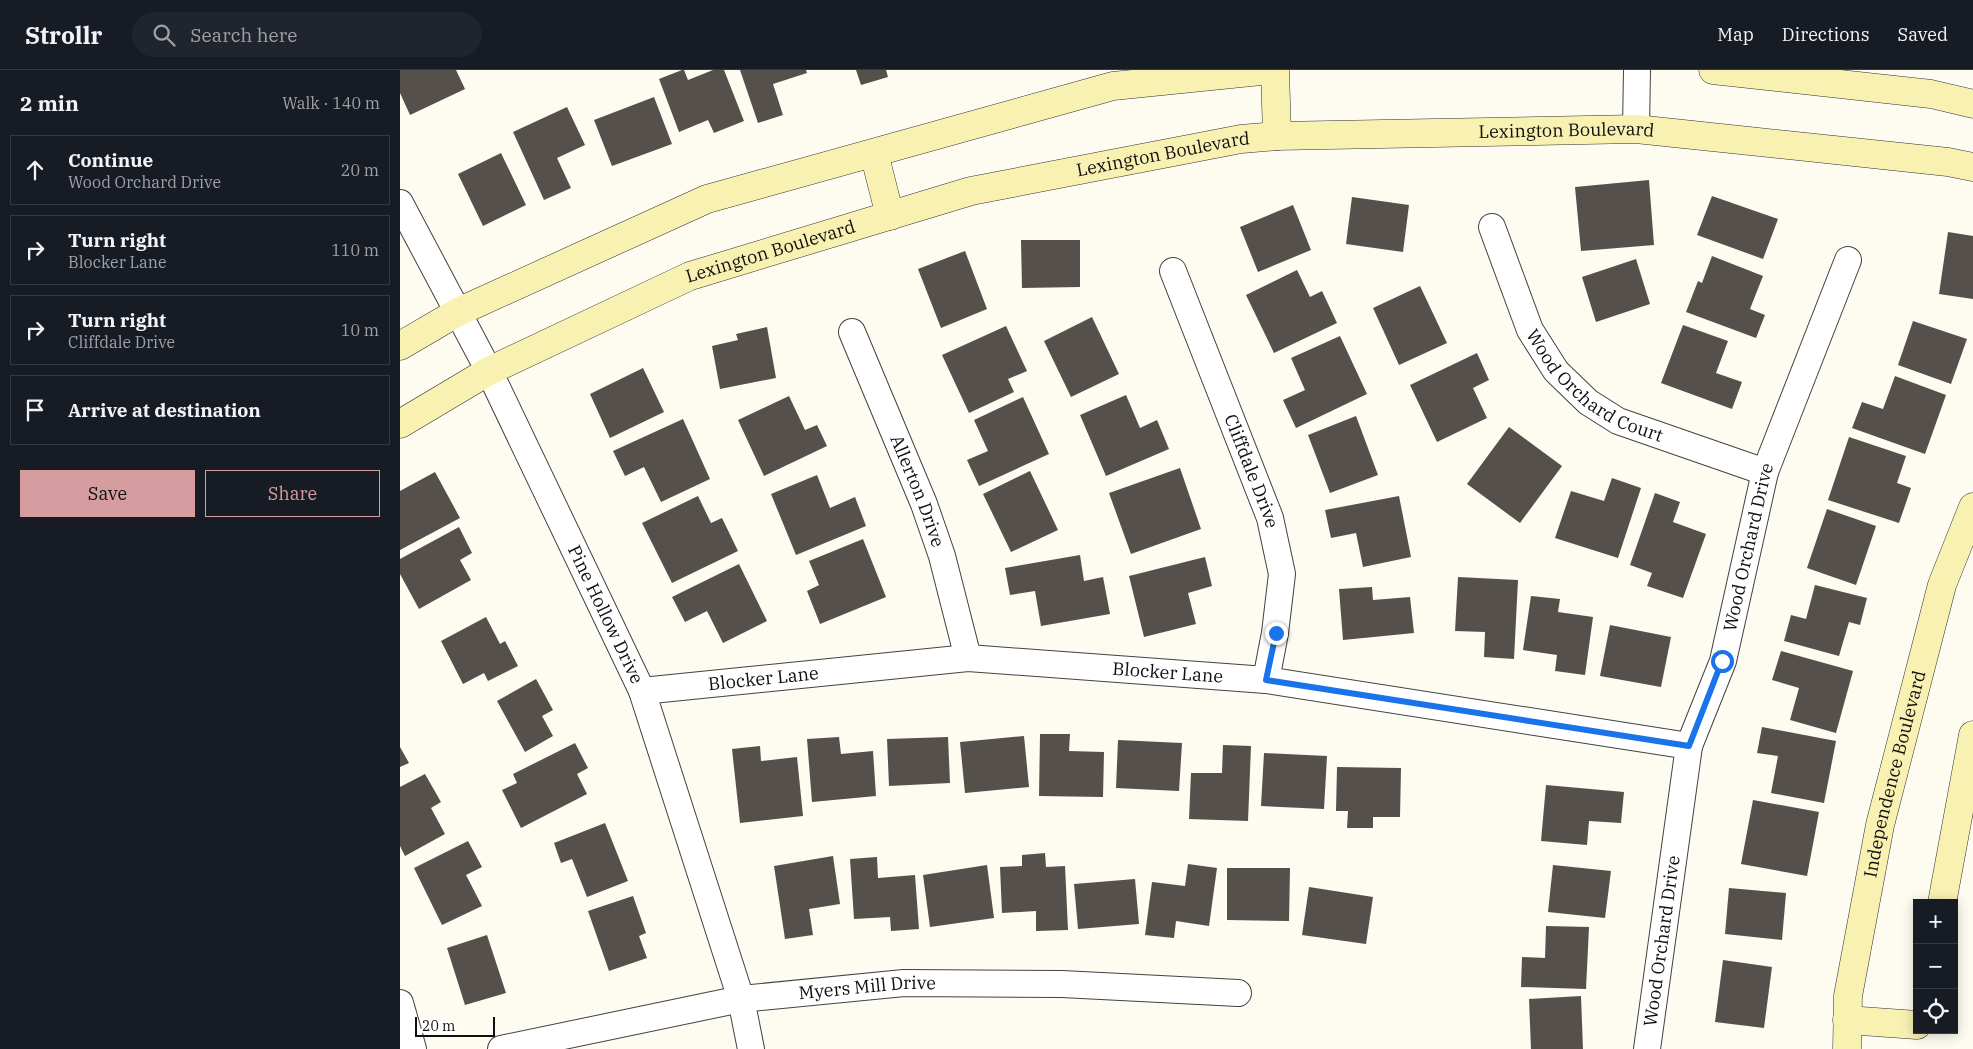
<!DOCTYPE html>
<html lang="en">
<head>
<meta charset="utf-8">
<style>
  body { margin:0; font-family:"IBM Plex Serif",serif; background:#20242c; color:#f1f3f6 }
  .controls { position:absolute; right:15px; bottom:15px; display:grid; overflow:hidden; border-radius:0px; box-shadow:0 2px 12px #0003 }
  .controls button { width:45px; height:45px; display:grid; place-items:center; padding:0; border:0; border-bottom:1px solid #363941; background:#171b24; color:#f1f3f6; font:25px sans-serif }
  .scale { position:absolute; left:15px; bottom:12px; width:80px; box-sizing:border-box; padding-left:5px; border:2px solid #0f0f0f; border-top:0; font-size:14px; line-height:18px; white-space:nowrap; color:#0f0f0f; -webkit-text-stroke:4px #fff; paint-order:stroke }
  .stop { position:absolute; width:15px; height:15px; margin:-11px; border:4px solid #1a73e8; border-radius:50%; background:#fff }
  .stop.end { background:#1a73e8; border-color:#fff; box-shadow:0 1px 5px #0008 }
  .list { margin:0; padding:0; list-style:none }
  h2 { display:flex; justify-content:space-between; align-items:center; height:65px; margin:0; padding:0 20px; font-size:21px }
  h2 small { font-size:16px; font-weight:400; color:#9ea1a6 }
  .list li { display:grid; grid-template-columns:32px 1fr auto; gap:15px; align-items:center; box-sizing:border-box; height:70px; margin:0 10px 10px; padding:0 10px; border:1px solid #363941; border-radius:0px }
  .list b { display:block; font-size:19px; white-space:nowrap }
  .list p { margin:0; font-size:16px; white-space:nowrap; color:#9ea1a6 }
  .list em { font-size:16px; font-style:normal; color:#9ea1a6 }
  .actions { display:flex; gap:10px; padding:15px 20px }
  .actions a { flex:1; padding:11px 0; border:1px solid #d59da0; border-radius:0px; text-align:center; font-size:18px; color:#d59da0 }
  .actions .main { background:#d59da0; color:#111 }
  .icon { flex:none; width:28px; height:28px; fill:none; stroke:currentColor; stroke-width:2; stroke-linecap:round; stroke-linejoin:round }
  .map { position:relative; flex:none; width:1573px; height:979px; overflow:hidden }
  header { display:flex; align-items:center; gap:30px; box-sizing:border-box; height:70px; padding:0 25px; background:#171b24; border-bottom:1px solid #363941 }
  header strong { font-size:24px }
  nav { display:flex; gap:28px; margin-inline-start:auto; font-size:18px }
  .search { width:350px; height:45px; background:#20242c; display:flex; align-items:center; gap:12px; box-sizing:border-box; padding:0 18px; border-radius:28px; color:#9ea1a6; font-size:19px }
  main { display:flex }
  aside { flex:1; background:#171b24 }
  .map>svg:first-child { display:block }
</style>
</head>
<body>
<header>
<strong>Strollr</strong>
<div class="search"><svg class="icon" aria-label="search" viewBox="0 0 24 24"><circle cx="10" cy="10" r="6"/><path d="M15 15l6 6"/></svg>Search here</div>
<nav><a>Map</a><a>Directions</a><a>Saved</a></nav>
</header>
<main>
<aside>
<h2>2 min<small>Walk · 140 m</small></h2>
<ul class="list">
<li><svg class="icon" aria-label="ahead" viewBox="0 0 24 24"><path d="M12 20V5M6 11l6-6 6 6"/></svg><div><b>Continue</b><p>Wood Orchard Drive</p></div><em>20 m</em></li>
<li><svg class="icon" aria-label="right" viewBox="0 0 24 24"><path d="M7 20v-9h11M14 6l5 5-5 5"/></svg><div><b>Turn right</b><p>Blocker Lane</p></div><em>110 m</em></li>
<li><svg class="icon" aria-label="right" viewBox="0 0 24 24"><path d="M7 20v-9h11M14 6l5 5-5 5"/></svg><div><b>Turn right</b><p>Cliffdale Drive</p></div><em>10 m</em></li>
<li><svg class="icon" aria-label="arrive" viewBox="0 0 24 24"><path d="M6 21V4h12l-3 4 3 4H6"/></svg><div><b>Arrive at destination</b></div></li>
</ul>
<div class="actions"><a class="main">Save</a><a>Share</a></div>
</aside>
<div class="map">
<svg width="1573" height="979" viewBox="0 0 1573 979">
  <rect width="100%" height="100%" fill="#fefbf1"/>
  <!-- building -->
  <path fill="#56504c" d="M0 0H56L65 19 10 45 0 23Z
    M282 0H284L288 10 313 0H324L344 51 314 63 308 50 279 62 259 9Z
    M340 0H406L407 3 373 14 383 45 358 53Z
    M456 0H486L488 7 461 15Z
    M254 27 272 74 212 96 194 50Z
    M167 37 185 75 157 88 171 118 144 130 113 62Z
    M101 83 126 135 83 156 58 104Z
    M1249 110 1254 175 1181 181 1175 117Z
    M1312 126 1378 149 1363 189 1297 165Z
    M952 127 1009 135 1003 182 946 174Z
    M893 135 911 180 858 202 840 157Z
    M1548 162 1573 166V229L1539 224Z
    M621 170H680V217L622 218Z
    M565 181 587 239 541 258 518 199Z
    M1312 186 1363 206 1350 239 1365 245 1356 268 1286 242 1298 211 1302 213Z
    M1236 189 1250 234 1196 252 1182 207Z
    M897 200 910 227 922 221 937 253 874 283 846 225Z
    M1020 216 1047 273 999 295 973 238Z
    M692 247 719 304 671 327 644 271Z
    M1513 251 1567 269 1551 314 1498 295Z
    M1283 255 1328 271 1316 303 1342 312 1332 339 1261 313Z
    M606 256 627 301 608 309 614 322 569 343 542 285Z
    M367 257 376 308 320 319 312 276 338 270 336 264Z
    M940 266 967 324 896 358 883 330 905 320 891 288Z
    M1077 283 1089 310 1073 318 1087 348 1037 372 1010 315Z
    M243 298 264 342 210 368 190 324Z
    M1495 306 1546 325 1525 384 1452 358 1462 332 1483 339Z
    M726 325 740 358 757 350 769 379 706 406 680 345Z
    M389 326 405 360 417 355 427 376 364 406 338 350Z
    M623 327 649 384 579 416 567 390 588 381 574 350Z
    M956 346 978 405 930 423 908 365Z
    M283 349 310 409 261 432 244 397 225 406 213 381Z
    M1109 357 1162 396 1120 453 1067 414Z
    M1449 367 1506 386 1497 413 1511 418 1499 453 1428 430Z
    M780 398 801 459 731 484 709 423Z
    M630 401 658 460 611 482 583 424Z
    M35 402 60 448 0 480V421Z
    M417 405 430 438 455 427 466 456 396 485 371 424Z
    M1212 408 1241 418 1218 488 1155 468 1171 421 1204 431Z
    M1255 423 1280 432 1273 452 1306 464 1283 528 1247 516 1252 503 1230 495Z
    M298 426 311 453 322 448 338 481 272 513 242 453Z
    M999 426 1011 487 963 497 956 463 931 468 925 440Z
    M1427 439 1476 456 1456 515 1407 498Z
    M59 457 72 483 60 490 71 510 19 539 0 504V489Z
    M463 469 486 527 420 554 407 521 419 515 409 491Z
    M680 485 684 511 703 507 710 544 641 556 635 521 610 525 605 498Z
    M805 487 812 516 788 523 796 554 744 567 729 506Z
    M339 494 367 551 323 573 307 541 285 552 272 527Z
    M1058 507 1118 510 1114 589 1084 587 1085 562 1055 561Z
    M1415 515 1467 528 1460 555 1449 552 1439 586 1384 571 1391 545 1406 549Z
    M972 517 973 530 1010 527 1014 563 943 570 939 519Z
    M1131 526 1160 529 1158 542 1193 547 1185 605 1155 601 1157 585 1123 580Z
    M86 547 100 574 105 571 118 596 88 611 84 603 63 614 41 571Z
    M1210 555 1271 567 1261 617 1200 606Z
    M1381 581 1453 601 1436 663 1390 650 1399 618 1372 610Z
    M136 609 153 640 142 646 153 666 125 682 97 631Z
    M1362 657 1436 671 1424 733 1371 723 1378 686 1357 683Z
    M640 664H670L669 681 704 682 703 727 639 726Z
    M624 666 629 717 565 723 560 672Z
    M439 667 441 684 473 681 476 726 412 732 407 669Z
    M548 667 550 713 489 716 487 669Z
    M718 670 782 673 779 721 716 718Z
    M175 673 188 698 177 704 187 724 121 758 102 720 117 713 113 704Z
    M823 675 851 676 848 751 789 749 791 703H822Z
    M360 676 361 691 397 687 403 746 340 753 332 679Z
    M0 677 9 693 0 697Z
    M864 683 927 686 924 739 861 736Z
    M937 697 1001 698 1000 747H973V758H947L948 741H936Z
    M25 704 41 732 31 738 45 764 5 786 0 776V717Z
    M1146 715 1224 722 1221 753 1189 751 1187 775 1141 771Z
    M1353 730 1419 742 1407 806 1341 794Z
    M205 753 228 811 187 827 172 789 161 793 154 773Z
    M68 771 82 797 66 805 82 836 42 855 14 798Z
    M645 783 646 797 665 796 668 860 636 861V841L602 843 600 797 622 796V785Z
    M433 786 440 834 409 839 413 865 385 869 374 796Z
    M477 787 478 808 515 805 519 859 491 861 490 847 454 849 450 789Z
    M788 794 817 798 809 856 776 851 774 868 745 865 752 812 785 816Z
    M587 795 594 848 530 857 523 805Z
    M1153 795 1211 801 1205 848 1148 842Z
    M827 798H890L889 851 827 850Z
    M735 809 739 854 678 859 674 814Z
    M909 817 973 827 966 874 902 865Z
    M1329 818 1386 823 1382 870 1325 864Z
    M233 826 246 863 239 866 247 888 209 901 188 841Z
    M1146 856 1189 857 1186 919 1121 917 1122 887 1145 888Z
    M87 865 106 923 65 935 47 878Z
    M1323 890 1372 897 1364 958 1315 952Z
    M1181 926 1183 979H1131L1129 929Z"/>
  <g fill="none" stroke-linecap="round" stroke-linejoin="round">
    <defs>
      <g id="street">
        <path d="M1236 59 1237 0"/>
        <path id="s1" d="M0 133 89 301 242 621 341 929 351 979"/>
        <path id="s2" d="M1092 157 1130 260 1156 301 1188 332 1218 351 1365 402"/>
        <path id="s3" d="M773 201 870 448 882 504 875 563 866 610"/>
        <path id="s4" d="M452 262 524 434 542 486 568 588"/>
        <path id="s5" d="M242 621 568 588 866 610 1289 676"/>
        <path d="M0 933 13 979"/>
        <path id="s6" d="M101 979 341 929 504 913 662 914 838 923"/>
        <path id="s7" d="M1247 979 1289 676 1323 591 1365 402 1448 190"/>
      </g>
      <g id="secondary">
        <path d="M875 0 877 66"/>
        <path d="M1313 0 1531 24 1573 34"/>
        <path d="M474 83 490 146"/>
        <path d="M0 276 58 242 307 129 713 16 871 0"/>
        <path id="s8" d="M0 354 89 301 290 206 571 121 841 69 877 66 1236 59 1548 92 1573 97"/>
        <path d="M1542 833 1573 665"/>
        <path d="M1447 950 1517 955"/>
        <path id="s9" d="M1447 979 1448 926 1480 755 1542 515 1573 437"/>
      </g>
    </defs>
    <!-- street casing -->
    <use href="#street" stroke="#424242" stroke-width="28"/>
    <!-- secondary casing -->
    <use href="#secondary" stroke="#313131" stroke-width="29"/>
    <!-- street -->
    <use href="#street" stroke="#fff" stroke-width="26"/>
    <!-- secondary -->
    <use href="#secondary" stroke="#f8f1b2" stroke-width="28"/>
  </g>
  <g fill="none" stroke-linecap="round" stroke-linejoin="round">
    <!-- route -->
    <path stroke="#1a73e8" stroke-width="6" d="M876 563 866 610 1289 676 1322 591"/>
  </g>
  <g text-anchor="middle" stroke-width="5" stroke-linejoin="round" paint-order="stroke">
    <!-- street labels -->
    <g font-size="18" fill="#0f0f0f" stroke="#fff">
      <text dy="6" stroke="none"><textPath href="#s8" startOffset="1220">Lexington Boulevard</textPath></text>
      <text dy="6" stroke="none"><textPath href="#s8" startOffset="815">Lexington Boulevard</textPath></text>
      <text dy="6" stroke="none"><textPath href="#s8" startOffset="410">Lexington Boulevard</textPath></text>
      <text dy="6" stroke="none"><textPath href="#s2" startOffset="198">Wood Orchard Court</textPath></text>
      <text dy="6" stroke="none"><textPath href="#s3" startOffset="215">Cliffdale Drive</textPath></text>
      <text dy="6" stroke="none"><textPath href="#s4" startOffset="172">Allerton Drive</textPath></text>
      <text dy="6" stroke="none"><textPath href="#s7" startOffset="514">Wood Orchard Drive</textPath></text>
      <text dy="6" stroke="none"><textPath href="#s1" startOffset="460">Pine Hollow Drive</textPath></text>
      <text dy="6" stroke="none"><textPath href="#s5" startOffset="528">Blocker Lane</textPath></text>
      <text dy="6" stroke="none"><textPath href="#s5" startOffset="122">Blocker Lane</textPath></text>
      <text dy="6" stroke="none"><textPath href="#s9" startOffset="280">Independence Boulevard</textPath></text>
      <text dy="6" stroke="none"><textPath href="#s7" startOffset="109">Wood Orchard Drive</textPath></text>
      <text dy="6" stroke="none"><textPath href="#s6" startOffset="372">Myers Mill Drive</textPath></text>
    </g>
  </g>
</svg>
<div class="controls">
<button>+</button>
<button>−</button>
<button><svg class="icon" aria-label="locate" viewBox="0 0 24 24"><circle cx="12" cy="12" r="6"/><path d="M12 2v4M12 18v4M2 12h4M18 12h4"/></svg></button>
</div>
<div class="scale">20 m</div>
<div class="stop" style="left:1322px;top:591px"></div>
<div class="stop end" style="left:876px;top:563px"></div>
</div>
</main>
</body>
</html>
